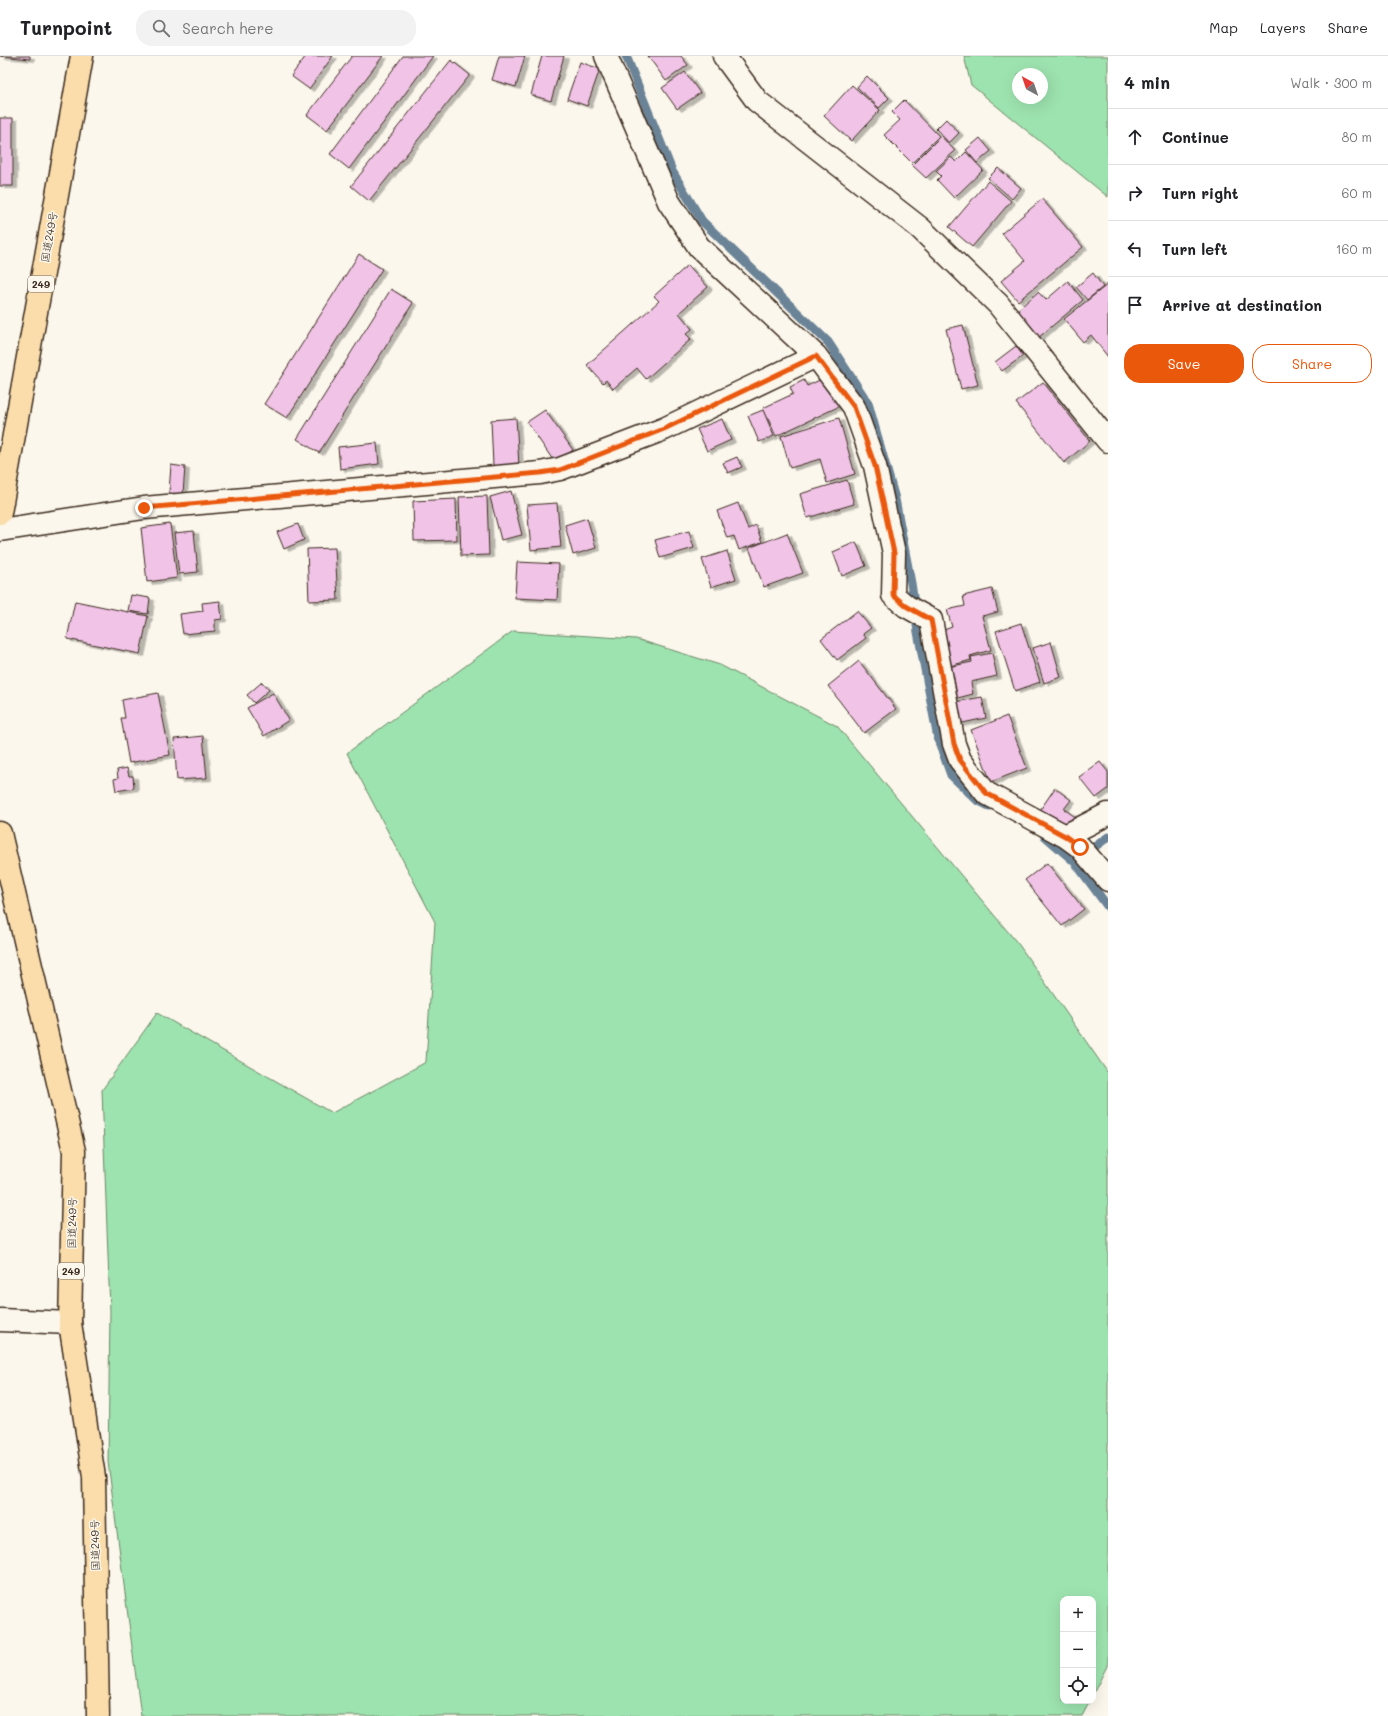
<!DOCTYPE html>
<html lang="en">
<head>
<meta charset="utf-8">
<style>
  body { margin:0; font-family:Mali,"Klee One",sans-serif; background:#f2f2f2; color:#202124 }
  .controls { position:absolute; right:12px; bottom:12px; display:grid; overflow:hidden; border-radius:8px; box-shadow:0 4px 16px #0002 }
  .controls button { width:36px; height:36px; display:grid; place-items:center; padding:0; border:0; border-bottom:1px solid #e0e0e0; background:#fff; color:#202124; font:20px sans-serif }
  .compass { position:absolute; left:1012px; top:12px; width:36px; height:36px; border-radius:50%; background:#fff; box-shadow:0 4px 16px #0002; rotate:320deg }
  .stop { position:absolute; width:12px; height:12px; margin:-9px; border:3px solid #ea580c; border-radius:50%; background:#fff }
  .stop.end { background:#ea580c; border-color:#fff; box-shadow:0 1px 4px #0008 }
  .list { margin:0; padding:0; list-style:none }
  h2 { display:flex; justify-content:space-between; align-items:center; height:52px; margin:0; padding:0 16px; font-size:17px }
  h2 small { font-size:13px; font-weight:400; color:#757577 }
  .list li { display:grid; grid-template-columns:26px 1fr auto; gap:12px; align-items:center; box-sizing:border-box; height:56px; padding:0 16px; border-top:1px solid #e0e0e0 }
  .list b { display:block; font-size:15px; white-space:nowrap }
  .list em { font-size:13px; font-style:normal; color:#757577 }
  .actions { display:flex; gap:8px; padding:12px 16px }
  .actions a { flex:1; padding:9px 0; border:1px solid #ea580c; border-radius:16px; text-align:center; font-size:14px; color:#ea580c }
  .actions .main { background:#ea580c; color:#fff }
  .icon { flex:none; width:22px; height:22px; fill:none; stroke:currentColor; stroke-width:2; stroke-linecap:round; stroke-linejoin:round }
  .map { position:relative; flex:none; width:1108px; height:1660px; overflow:hidden }
  header { display:flex; align-items:center; gap:24px; box-sizing:border-box; height:56px; padding:0 20px; background:#fff; border-bottom:1px solid #e0e0e0 }
  header strong { font-size:19px }
  nav { display:flex; gap:22px; margin-inline-start:auto; font-size:14px }
  .search { width:280px; height:36px; background:#f2f2f2; display:flex; align-items:center; gap:10px; box-sizing:border-box; padding:0 14px; border-radius:16px; color:#757577; font-size:15px }
  main { display:flex }
  aside { flex:1; background:#fff }
  .map>svg:first-child { display:block }
</style>
</head>
<body>
<header>
<strong>Turnpoint</strong>
<div class="search"><svg class="icon" aria-label="search" viewBox="0 0 24 24"><circle cx="10" cy="10" r="6"/><path d="M15 15l6 6"/></svg>Search here</div>
<nav><a>Map</a><a>Layers</a><a>Share</a></nav>
</header>
<main>
<div class="map">
<svg width="1108" height="1660" viewBox="0 0 1108 1660">
  <defs>
    <filter id="shadow"><feDropShadow dx="4.5" dy="2.5" stdDeviation="0" flood-color="#0004"/></filter>
  </defs>
  <rect width="100%" height="100%" fill="#fbf7ec"/>
  <filter id="ink" filterUnits="userSpaceOnUse"><feTurbulence type="fractalNoise" baseFrequency=".025" numOctaves="2"/><feDisplacementMap in="SourceGraphic" scale="8" xChannelSelector="R" yChannelSelector="G"/><feConvolveMatrix kernelMatrix="1 2 1 2 8 2 1 2 1" color-interpolation-filters="sRGB"/></filter>
  <g filter="url(#ink)">
    <!-- green -->
    <path fill="#9de3af" stroke="#6c8666" fill-rule="evenodd" d="M964 0H1108V141L971 29ZM1018 18H1042V42H1018Z
      M513 575 636 583 720 609 837 670 1019 889 1108 1017V1608L1093 1638V1543H1063V1645H1090L1082 1660H141L108 1406 110 1255 102 1034 157 957 332 1057 426 1006 435 866 347 697Z"/>
    <g fill="none" stroke-linecap="round" stroke-linejoin="round">
      <!-- stream -->
      <path stroke="#6b8397" stroke-width="9" d="M626 0 672 115 702 165 828 286 868 347 895 443 911 527 918 576 938 683 951 719 977 744 989 750
        M1044 779 1075 806 1108 851
        M1085 798 1108 781"/>
    </g>
    <!-- building -->
    <path fill="#f0c3e7" stroke="#3b2a1e" filter="url(#shadow)" d="M0 0H30V3Z
      M306 0H333L309 33 291 20Z
      M352 0H383L327 74 307 59Z
      M403 0H433L349 113 330 98Z
      M499 0H525L516 31 492 24Z
      M542 0H564L551 45 531 39Z
      M648 0H681L688 9 666 25Z
      M451 4 470 19 369 145 351 130Z
      M580 6 600 13 587 50 567 43Z
      M685 16 700 37 677 53 662 32Z
      M867 20 889 42 879 52 857 31Z
      M852 29 880 54 851 85 824 60Z
      M904 44 939 80 912 107 884 79 900 64 892 56Z
      M0 62H13V130H0Z
      M946 63 959 77 949 87 936 73Z
      M941 80 955 95 926 122 912 109Z
      M980 82 991 95 977 107 966 94Z
      M966 96 983 114 954 142 937 124 941 120 936 115 951 101 956 106Z
      M998 112 1021 132 1012 143 988 122Z
      M988 125 1011 145 972 191 949 171Z
      M1042 143 1083 191 1018 245 1001 225 1025 205 1002 177Z
      M359 198 382 213 287 362 264 348Z
      M688 209 708 231 679 257 692 273 686 278 691 283 646 323 637 312 613 333 606 324 603 327 587 309 659 245 654 240Z
      M1093 217 1103 231 1087 244 1076 231Z
      M1068 225 1083 244 1038 282 1015 256 1038 236 1046 244Z
      M1108 228V301L1091 279 1083 286 1064 263Z
      M391 233 413 247 319 397 297 383Z
      M963 269 978 329 961 333 946 273Z
      M1016 290 1023 300 1002 315 995 306Z
      M826 321 840 350 776 380 763 352 793 338 790 331 804 324 807 330Z
      M1043 326 1090 385 1064 407 1016 347Z
      M545 354 573 394 555 407 527 366Z
      M763 354 774 380 759 386 748 360Z
      M516 362 519 409 493 410 491 364Z
      M839 362 855 418 827 427 820 403 790 412 781 380Z
      M722 363 731 384 707 395 697 373Z
      M377 387 379 408 340 413 338 391Z
      M737 401 742 411 728 417 723 407Z
      M171 409 185 411 183 438 169 437Z
      M847 424 854 448 807 462 800 438Z
      M511 435 522 479 501 484 490 441Z
      M487 440 489 499 461 500 459 441Z
      M456 443 457 484 414 485 413 445Z
      M557 447 561 491 531 494 527 449Z
      M738 447 748 473 756 469 762 486 739 494 734 480 727 482 717 455Z
      M587 462 596 492 573 499 565 469Z
      M170 468 177 522 147 526 141 472Z
      M298 468 304 484 284 493 277 476Z
      M194 475 198 516 179 518 174 477Z
      M689 475 694 492 660 502 655 484Z
      M787 477 803 517 764 531 749 492Z
      M856 486 866 510 842 520 833 496Z
      M335 492 338 544 309 545 307 493Z
      M727 495 736 523 711 531 702 503Z
      M517 506 559 508 557 544 515 542Z
      M992 533 998 556 982 560 991 594 970 600 971 604 950 610 941 575 952 571 947 554 965 550 963 540Z
      M131 539 150 542 148 558 128 555Z
      M75 545 148 560 140 598 67 583Z
      M220 545 222 563 215 564V575L183 578 180 558 203 555 202 547Z
      M857 555 871 572 863 578 866 582 837 604 821 583Z
      M1021 567 1040 626 1015 635 996 575Z
      M1051 586 1061 621 1044 627 1033 592Z
      M992 597 997 620 971 626 973 638 954 643 948 611 972 606 971 601Z
      M859 605 896 653 864 677 828 630Z
      M262 626 269 634 254 647 247 639Z
      M158 637 170 699 129 707 121 662H125L122 644Z
      M273 637 289 664 264 680 247 652Z
      M982 641 986 662 958 668 955 646Z
      M1007 660 1027 712 991 726 971 674Z
      M203 680 207 722 177 724 174 683Z
      M1100 706 1108 716V733L1096 742 1079 721Z
      M127 712 129 720H133L134 732 116 735 114 723 118 722 117 714Z
      M1055 732 1071 744 1064 753 1074 760 1065 772 1040 754Z
      M1047 807 1084 853 1062 870 1025 824Z"/>
    <g fill="none" stroke-linecap="round" stroke-linejoin="round">
      <defs>
        <path id="minor" d="M606 0 669 146 699 191 816 300 854 351 875 410 894 497 893 539 906 550 931 564 954 688 960 704 986 737 1065 780 1080 791 1108 824
          M724 0 757 45 920 172 998 248 1108 385
          M0 474 144 452 540 417 560 413 664 373 816 300
          M1065 780 1108 758
          M0 1264 70 1267"/>
        <path id="highway" d="M0 457 82 0
          M0 777 74 1095 70 1267 94 1421 98 1660"/>
      </defs>
      <!-- minor casing -->
      <use href="#minor" stroke="#3b2a1e" stroke-width="25"/>
      <!-- highway casing -->
      <use href="#highway" stroke="#3b2a1e" stroke-width="25"/>
      <!-- minor -->
      <use href="#minor" stroke="#fbf7ec" stroke-width="22"/>
      <!-- highway -->
      <use href="#highway" stroke="#faddab" stroke-width="22"/>
    </g>
  </g>
  <g fill="none" stroke-linecap="round" stroke-linejoin="round" filter="url(#ink)">
    <!-- route -->
    <path stroke="#ea580c" stroke-width="5" d="M144 452 540 417 560 414 664 373 816 300 854 351 875 410 894 497 893 539 906 550 931 564 954 688 960 704 986 737 1065 780 1080 791"/>
  </g>
  <g text-anchor="middle" stroke-width="3" stroke-linejoin="round" paint-order="stroke">
    <!-- shield labels -->
    <g fill="#fbf7ec" stroke="#75685c" stroke-width="1">
      <rect x="28" y="220" width="26" height="16" rx="3"/>
      <rect x="58" y="1207" width="26" height="16" rx="3"/>
    </g>
    <g font-size="10" font-weight="bold" fill="#3b2a1e">
      <text x="41" y="232">249</text>
      <text x="71" y="1219">249</text>
    </g>
    <!-- street labels -->
    <g font-size="11" fill="#3b2a1e" stroke="#fbf7ec">
      <text transform="translate(49 181) rotate(-80)" y="4">国道249号</text>
      <text transform="translate(72 1167) rotate(-89)" y="4">国道249号</text>
      <text transform="translate(95 1489) rotate(-91)" y="4">国道249号</text>
    </g>
  </g>
</svg>
<div class="controls">
<button>+</button>
<button>−</button>
<button><svg class="icon" aria-label="locate" viewBox="0 0 24 24"><circle cx="12" cy="12" r="6"/><path d="M12 2v4M12 18v4M2 12h4M18 12h4"/></svg></button>
</div>
<svg class="compass" viewBox="-18 -18 36 36"><path d="M0-13l5 13h-10z" fill="#e53935"/><path d="M0 13l5-13h-10z" fill="#757577"/></svg>
<div class="stop" style="left:1080px;top:791px"></div>
<div class="stop end" style="left:144px;top:452px"></div>
</div>
<aside>
<h2>4 min<small>Walk · 300 m</small></h2>
<ul class="list">
<li><svg class="icon" aria-label="ahead" viewBox="0 0 24 24"><path d="M12 20V5M6 11l6-6 6 6"/></svg><div><b>Continue</b></div><em>80 m</em></li>
<li><svg class="icon" aria-label="right" viewBox="0 0 24 24"><path d="M7 20v-9h11M14 6l5 5-5 5"/></svg><div><b>Turn right</b></div><em>60 m</em></li>
<li><svg class="icon" aria-label="left" viewBox="0 0 24 24"><path d="M17 20v-9H6M10 6l-5 5 5 5"/></svg><div><b>Turn left</b></div><em>160 m</em></li>
<li><svg class="icon" aria-label="arrive" viewBox="0 0 24 24"><path d="M6 21V4h12l-3 4 3 4H6"/></svg><div><b>Arrive at destination</b></div></li>
</ul>
<div class="actions"><a class="main">Save</a><a>Share</a></div>
</aside>
</main>
</body>
</html>
